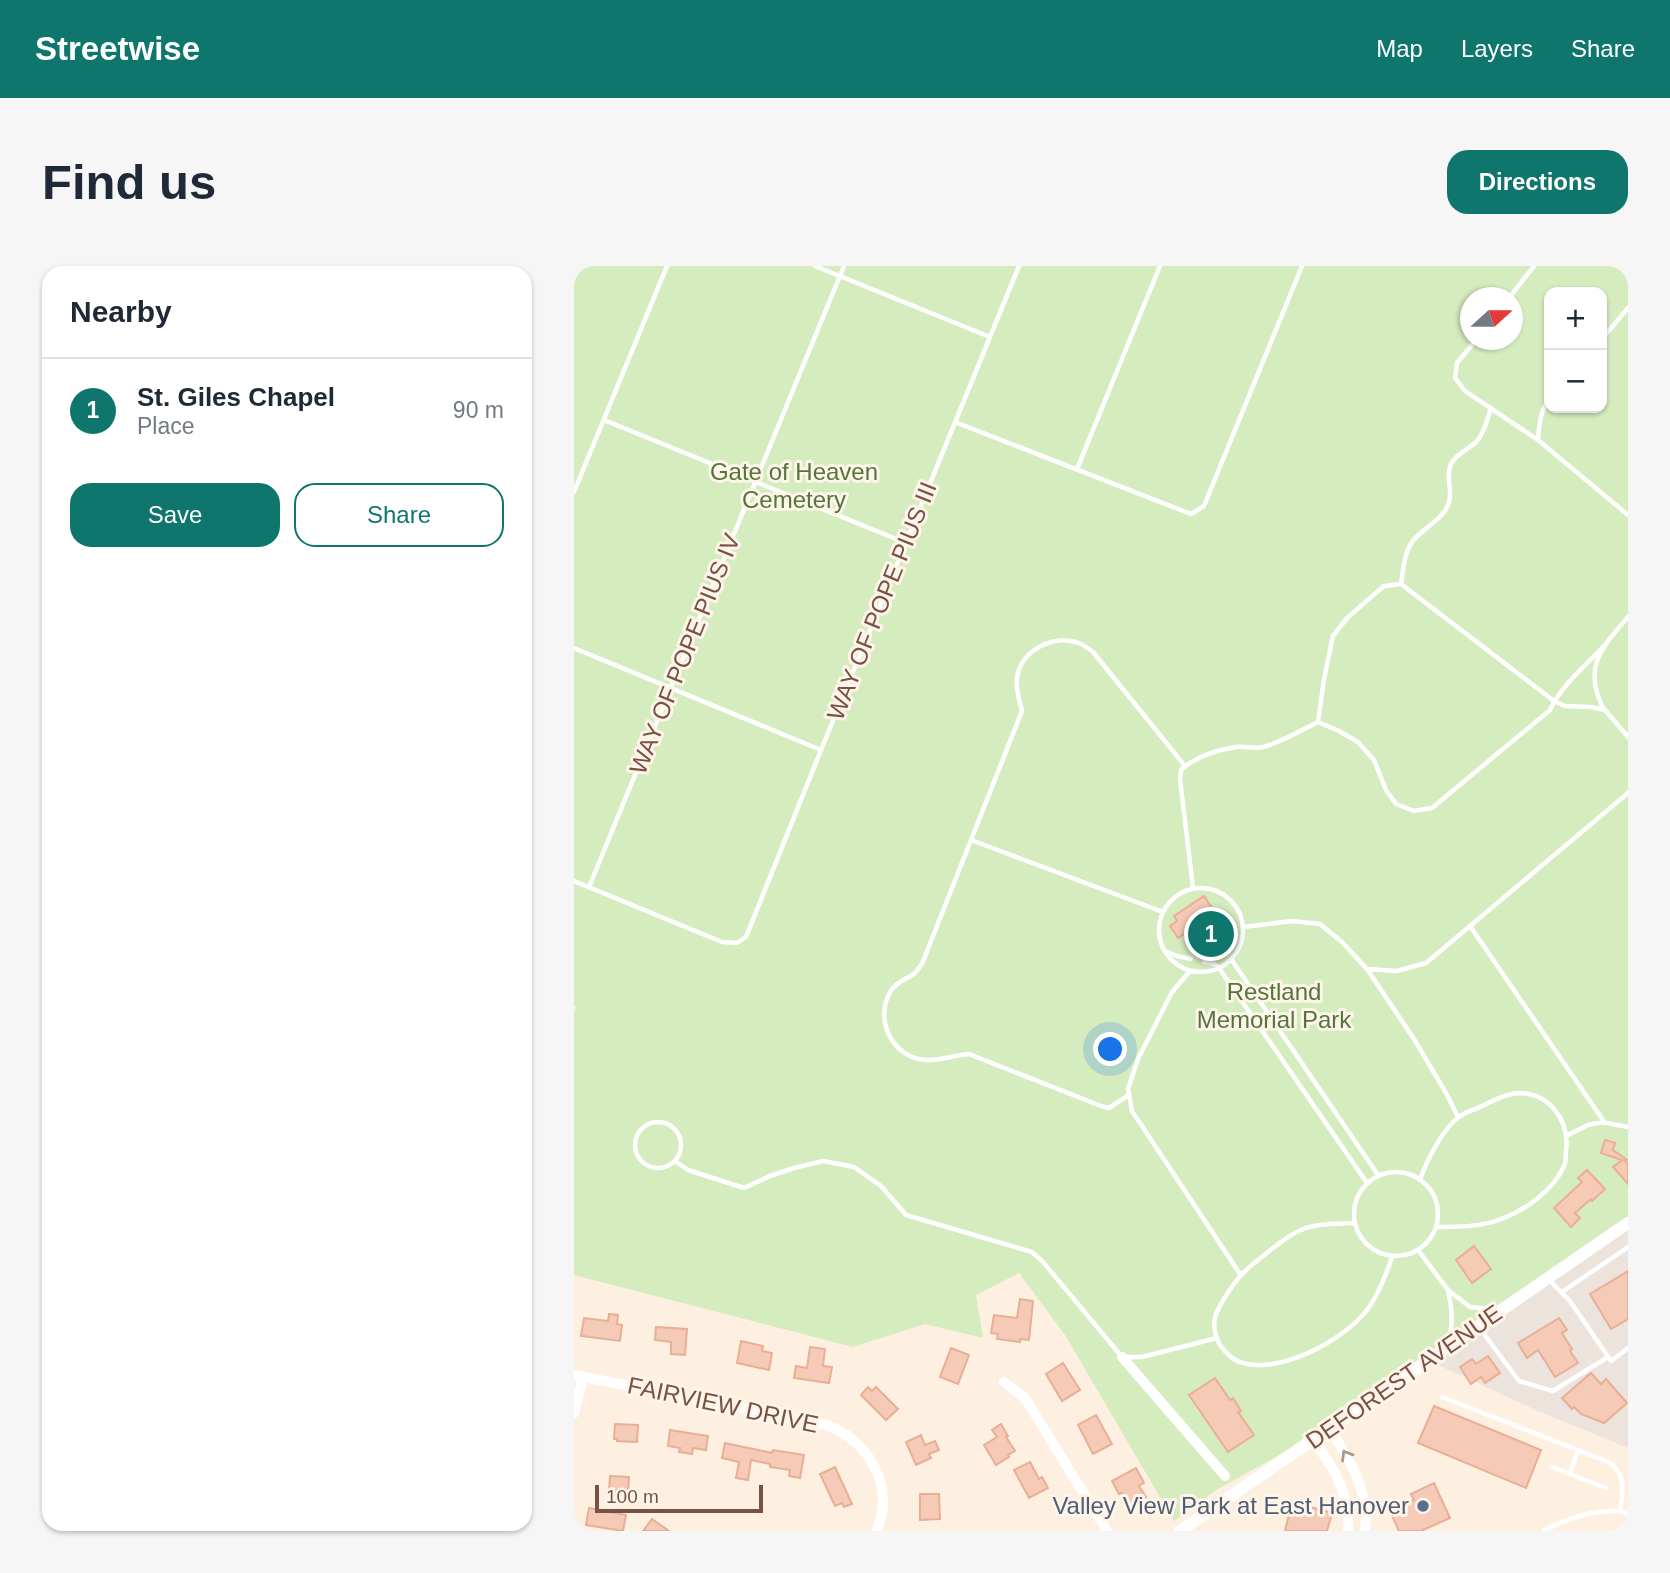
<!DOCTYPE html>
<html lang="en">
<head>
<meta charset="utf-8">
<style>
  body { margin:0; font-family:Arial,sans-serif; background:#f6f6f7; color:#1f2937 }
  .controls { position:absolute; right:21px; top:21px; display:grid; overflow:hidden; border-radius:14px; box-shadow:0 2px 5px #0004 }
  .controls button { width:63px; height:63px; display:grid; place-items:center; padding:0; border:0; border-bottom:2px solid #e0e1e3; background:#fff; color:#1f2937; font:35px sans-serif }
  .compass { position:absolute; left:886px; top:21px; width:63px; height:63px; border-radius:50%; background:#fff; box-shadow:0 2px 5px #0004; rotate:69deg }
  .scale { position:absolute; left:21px; bottom:18px; width:168px; box-sizing:border-box; padding-left:7px; border:4px solid #775346; border-top:0; font-size:19px; line-height:24px; white-space:nowrap; color:#775346; -webkit-text-stroke:5px #fff4e9; paint-order:stroke }
  .you { position:absolute; left:537px; top:784px; width:24px; height:24px; margin:-18px; border:5px solid #fff; border-radius:50%; background:#1a73e8; box-shadow:0 0 0 10px #1a73e833 }
  .badge { display:grid; place-items:center; width:46px; height:46px; border-radius:50%; background:#0f766e; color:#fff; font-size:23px; font-weight:700 }
  .pin { position:absolute; translate:-50% -50%; border:4px solid #fff; box-shadow:0 2px 7px #0006 }
  .list { margin:0; padding:0; list-style:none }
  h2 { display:flex; justify-content:space-between; align-items:center; height:91px; margin:0; padding:0 28px; font-size:30px }
  h2 small { font-size:23px; font-weight:400; color:#747a83 }
  .list li { display:grid; grid-template-columns:46px 1fr auto; gap:21px; align-items:center; box-sizing:border-box; height:105px; padding:0 28px; border-top:2px solid #e0e1e3 }
  .list b { display:block; font-size:26px; white-space:nowrap }
  .list p { margin:0; font-size:23px; white-space:nowrap; color:#747a83 }
  .list em { font-size:23px; font-style:normal; color:#747a83 }
  .actions { display:flex; gap:14px; padding:21px 28px }
  .actions a { flex:1; padding:16px 0; border:2px solid #0f766e; border-radius:21px; text-align:center; font-size:24px; color:#0f766e }
  .actions .main { background:#0f766e; color:#fff }
  .map { position:relative; flex:none; width:1054px; height:1265px; overflow:hidden; border-radius:21px }
  header { display:flex; align-items:center; gap:42px; box-sizing:border-box; height:98px; padding:0 35px; background:#0f766e; color:#fff }
  header strong { font-size:33px }
  nav { display:flex; gap:38px; margin-inline-start:auto; font-size:24px }
  .intro { display:flex; align-items:center; justify-content:space-between; box-sizing:border-box; height:168px; padding:0 42px }
  h1 { margin:0; font-size:49px }
  .button { padding:18px 32px; border-radius:21px; background:#0f766e; color:#fff; font-size:24px; font-weight:700 }
  main { display:flex; gap:42px; padding:0 42px }
  aside { flex:1; background:#fff; border-radius:21px; box-shadow:0 2px 5px #0004 }
  .map>svg:first-child { display:block }
</style>
</head>
<body>
<header>
<strong>Streetwise</strong>
<nav><a>Map</a><a>Layers</a><a>Share</a></nav>
</header>
<div class="intro"><h1>Find us</h1><a class="button">Directions</a></div>
<main>
<aside>
<h2>Nearby<small></small></h2>
<ul class="list">
<li><span class="badge">1</span><div><b>St. Giles Chapel</b><p>Place</p></div><em>90 m</em></li>
</ul>
<div class="actions"><a class="main">Save</a><a>Share</a></div>
</aside>
<div class="map">
<svg width="1054" height="1265" viewBox="0 0 1054 1265">
  <rect width="100%" height="100%" fill="#fef0e1"/>
  <!-- industrial -->
  <path fill="#ece3dd" d="M1054 959V1182L964 1145 853 1094Z"/>
  <!-- green -->
  <path fill="#d5ecbf" fill-rule="evenodd" d="M0 0H1054V959L764 1157 642 1224 600 1255 491 1069 445 1007 402 1029 409 1072 351 1058 279 1081 0 1009V747L2 741 0 740ZM975 26H1028V142H975ZM897 32H939V74H897Z"/>
  <!-- building -->
  <path fill="#f5cab7" stroke="#e9ae96" stroke-width="2" d="M630 630 660 674 634 692 615 665 604 672 596 660 603 655 600 650Z
    M1031 874 1041 877 1039 884 1053 894 1051 895 1054 898V918L1039 901 1048 894 1027 887Z
    M1013 904 1031 923 1018 935 1017 933 1001 947 1006 952 997 961 980 942 1008 916 1004 912Z
    M900 980 917 1003 898 1017 882 994Z
    M1054 1005V1053L1037 1063 1016 1028Z
    M446 1033 459 1035 455 1074 446 1073V1076L423 1073 424 1068 417 1067 420 1049 443 1052Z
    M35 1048 44 1049 43 1058 48 1059 46 1075 7 1070 10 1052 34 1055Z
    M985 1052 993 1064 988 1067 998 1083 996 1085 1004 1097 981 1111 964 1084 953 1092 944 1077Z
    M82 1061 113 1063 111 1089 97 1088V1076L81 1074Z
    M167 1075 189 1080 188 1085 198 1087 195 1104 163 1097Z
    M236 1081 251 1083 249 1100 258 1101 255 1117 220 1112 222 1100 233 1102Z
    M377 1082 395 1089 384 1118 366 1111Z
    M914 1090 926 1107 911 1117 907 1111 897 1118 886 1101 898 1093 902 1098Z
    M489 1097 506 1124 488 1135 472 1108Z
    M1017 1107 1027 1118 1032 1113 1053 1137 1030 1157 1007 1148 1000 1141 998 1143 988 1132Z
    M641 1112 656 1134 659 1132 667 1145 664 1146 680 1169 654 1186 615 1129Z
    M294 1121 298 1125 302 1121 324 1143 312 1154 287 1129Z
    M860 1140 967 1184 952 1222 844 1177Z
    M522 1149 538 1178 519 1188 504 1159Z
    M41 1158 64 1159 63 1176 43 1175V1173H40Z
    M427 1158 434 1170 432 1171 441 1185 434 1189 435 1191 422 1199 410 1179 423 1171 418 1164Z
    M96 1164 134 1170 132 1184 119 1182 118 1188 105 1186 106 1182 94 1180Z
    M347 1169 351 1179 361 1175 365 1184 355 1188 357 1192 342 1199 332 1176Z
    M151 1177 198 1187 199 1184 230 1189 226 1212 215 1210 216 1204 196 1201V1198L177 1194 174 1214 162 1212 165 1196 148 1192Z
    M456 1196 465 1213 468 1211 474 1222 455 1232 440 1204Z
    M261 1201 278 1238 270 1241 268 1237 261 1240 246 1208Z
    M562 1202 570 1217 565 1220 572 1231 555 1241 548 1227 545 1228 538 1215Z
    M36 1210 55 1211 54 1228 35 1227Z
    M860 1217 876 1252 847 1265H825L816 1245 840 1234 837 1228Z
    M346 1228H365L366 1253 346 1254Z
    M718 1236 758 1247 753 1265H711Z
    M15 1242 52 1249 49 1265 12 1259Z
    M78 1253 95 1265H69Z"/>
  <g fill="none" stroke-linecap="round" stroke-linejoin="round">
    <!-- service -->
    <path stroke="#fff" stroke-width="4.5" d="M241 0 416 71
      M935 32 960 0
      M1028 73 1054 42
      M902 74 883 97 881 112 891 125 964 174
      M975 134C966 145 965 160 964 174L1054 249
      M30 154 332 277
      M381 156 617 248 630 240 728 0
      M503 203 586 0
      M0 226 93 0
      M827 318C829 305 830 288 838 276 848 262 870 254 875 236 879 224 871 211 877 198 882 188 893 184 901 177 910 168 913 154 917 142
      M1030 380C1011 400 988 419 976 444L858 542 840 545 822 538 812 524 800 494 784 476 765 465 744 456 750 413 759 370 773 352 810 320 827 318 980 435 991 440 1017 441 1031 444 1054 471
      M0 382 247 484
      M1030 444C1008 402 1027 382 1054 351
      M397 574 589 646
      M0 615 148 676 163 677 172 671 247 484 445 0
      M15 621 270 0
      M585 664a42 42 0 1 1 84 0a42 42 0 1 1-84 0Z
      M619 622 606 513 607 504C621 491 643 484 662 481 671 480 680 483 689 481 708 476 726 465 744 456
      M896 660 1031 857
      M669 661 718 655 746 658 768 676 793 703 840 773 872 827 884 851
      M591 685 603 690 617 693
      M657 693 804 909
      M630 696 640 698 645 702 793 917
      M793 703 823 705 852 697 1054 527
      M616 705 598 726 564 793 554 823 558 845 666 1008
      M555 829 535 842 527 840 395 788C380 789 367 795 352 794 319 792 300 755 316 726 323 715 332 714 341 707 342 706 347 699 348 698L448 445C446 435 441 422 443 412 447 384 479 368 505 377 510 379 515 383 519 386L611 500
      M61 879a23 23 0 1 1 46 0a23 23 0 1 1-46 0Z
      M992 870 1014 859 1028 856 1054 861
      M101 895 114 904 170 922 196 910 220 902 249 895 280 901 307 920 332 949 458 986 469 996 548 1091H568L643 1072
      M780 948a42 42 0 1 1 84 0a42 42 0 1 1-84 0Z
      M846 914C852 896 869 862 885 851 890 847 898 844 904 842 916 836 931 828 944 827 976 827 996 855 992 885 992 890 992 896 990 900 980 923 953 943 930 952 908 961 885 961 862 961
      M780 957C763 958 743 957 727 964 710 971 695 986 679 998 669 1006 662 1014 655 1025 642 1045 634 1056 646 1079 650 1085 659 1094 666 1096 704 1110 770 1074 793 1044 805 1028 812 1009 818 991
      M844 984 874 1024 896 1041 922 1044
      M974 1013 996 1035 1037 1095 1054 1082
      M874 1025C879 1046 879 1057 874 1078
      M988 1026 1054 981
      M904 1060 945 1115 979 1125 1034 1091
      M868 1131 1037 1197C1052 1210 1049 1228 1046 1245L1054 1249
      M978 1201 996 1208 1004 1184
      M996 1208 1032 1222
      M969 1265C996 1252 1016 1244 1046 1245"/>
    <!-- minor -->
    <path stroke="#fff" stroke-width="10" d="M548 1091 651 1210
      M0 1109 253 1159C286 1172 309 1201 309 1237 309 1246 306 1256 303 1265
      M430 1116 451 1132 533 1265
      M0 1147 9 1111
      M756 1163C776 1195 796 1226 791 1265
      M739 1174C760 1202 777 1229 774 1265"/>
    <!-- tertiary -->
    <path stroke="#fff" stroke-width="12" d="M606 1265 1054 957"/>
  </g>
  <!-- one-way arrows -->
  <defs><path id="oneway-chevron" d="M-2-3.5L2.5 0L-2 3.5" fill="none" stroke-width="1.6" stroke-linecap="round" stroke-linejoin="round" transform="scale(1.75)"/></defs>
  <use stroke="#ad9890" href="#oneway-chevron" transform="translate(772 1189) rotate(-121)"/>
  <!-- markers -->
  <circle fill="#5c6f8a" stroke="#fff4e9" stroke-width="2.5" cx="849" cy="1240" r="7"/>
  <g text-anchor="middle" stroke-width="6" stroke-linejoin="round" paint-order="stroke">
    <!-- park labels -->
    <g font-size="24" fill="#52773b" stroke="#fff4e9">
      <text x="220" y="214">Gate of Heaven<tspan x="220" dy="28">Cemetery</tspan></text>
      <text x="700" y="734">Restland<tspan x="700" dy="28">Memorial Park</tspan></text>
    </g>
    <!-- street labels -->
    <g font-size="24" fill="#775346" stroke="#fff4e9">
      <text transform="translate(308 335) rotate(-68)" y="8">WAY OF POPE PIUS III</text>
      <text transform="translate(111 388) rotate(-68)" y="8">WAY OF POPE PIUS IV</text>
      <text transform="translate(830 1111) rotate(-35)" y="8">DEFOREST AVENUE</text>
      <text transform="translate(149 1139) rotate(12)" y="8">FAIRVIEW DRIVE</text>
    </g>
    <!-- service labels -->
    <g font-size="24" fill="#4e5e75" stroke="#fff4e9" text-anchor="end">
      <text x="835" y="1248">Valley View Park at East Hanover</text>
    </g>
  </g>
</svg>
<div class="controls">
<button>+</button>
<button>−</button>
</div>
<svg class="compass" viewBox="-18 -18 36 36"><path d="M0-13l5 13h-10z" fill="#e53935"/><path d="M0 13l5-13h-10z" fill="#747a83"/></svg>
<div class="scale">100 m</div>
<div class="you"></div>
<div class="pin badge" style="left:637px;top:668px">1</div>
</div>
</main>
</body>
</html>
